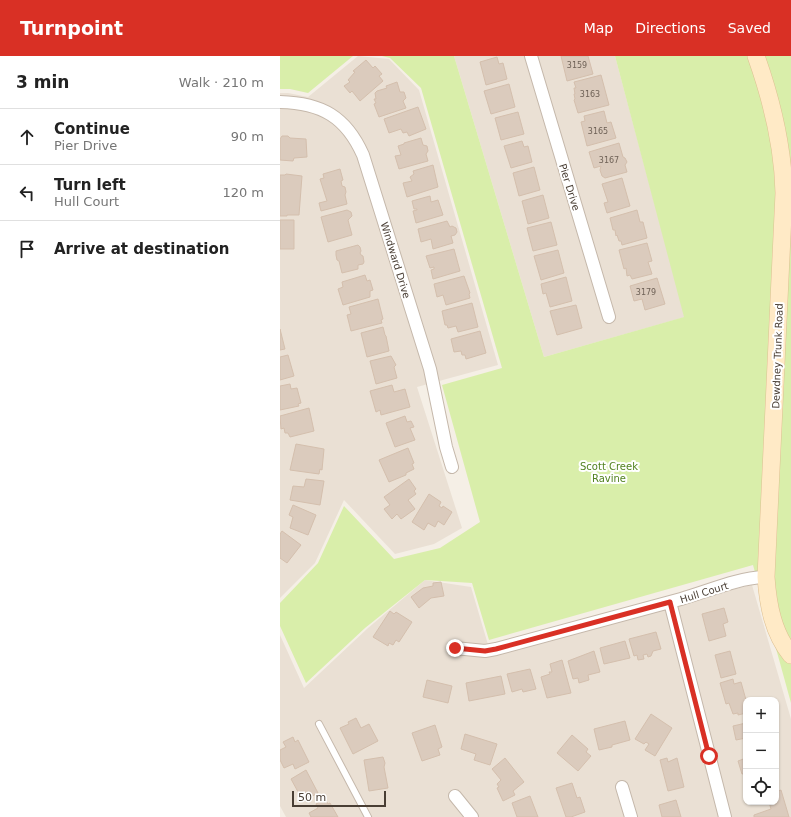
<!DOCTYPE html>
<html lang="en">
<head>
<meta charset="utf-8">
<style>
  body { margin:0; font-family:"DejaVu Sans",sans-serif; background:#f6f6f6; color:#222 }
  .controls { position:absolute; right:12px; bottom:12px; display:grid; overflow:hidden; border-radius:8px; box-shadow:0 1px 3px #0004 }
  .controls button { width:36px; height:36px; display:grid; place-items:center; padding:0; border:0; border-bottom:1px solid #e0e0e0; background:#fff; color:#222; font:20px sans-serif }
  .scale { position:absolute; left:12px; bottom:10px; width:94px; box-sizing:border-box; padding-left:4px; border:2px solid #493e34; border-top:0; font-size:11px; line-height:14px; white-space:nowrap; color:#493e34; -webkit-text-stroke:3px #fff; paint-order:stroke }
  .stop { position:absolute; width:12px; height:12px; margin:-9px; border:3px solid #d93025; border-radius:50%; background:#fff }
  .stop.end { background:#d93025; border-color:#fff; box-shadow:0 1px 4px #0008 }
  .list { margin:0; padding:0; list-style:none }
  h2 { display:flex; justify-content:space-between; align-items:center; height:52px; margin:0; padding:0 16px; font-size:17px }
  h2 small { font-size:13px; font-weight:400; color:#767676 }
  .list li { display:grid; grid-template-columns:26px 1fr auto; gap:12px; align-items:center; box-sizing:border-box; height:56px; padding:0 16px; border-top:1px solid #e0e0e0 }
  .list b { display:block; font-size:15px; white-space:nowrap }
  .list p { margin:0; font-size:13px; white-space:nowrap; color:#767676 }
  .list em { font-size:13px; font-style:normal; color:#767676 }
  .icon { flex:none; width:22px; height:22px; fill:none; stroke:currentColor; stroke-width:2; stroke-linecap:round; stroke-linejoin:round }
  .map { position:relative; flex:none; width:511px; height:761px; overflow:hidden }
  header { display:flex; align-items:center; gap:24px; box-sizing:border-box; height:56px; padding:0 20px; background:#d93025; color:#fff }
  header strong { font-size:19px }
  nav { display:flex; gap:22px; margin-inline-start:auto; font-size:14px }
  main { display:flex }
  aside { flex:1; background:#fff }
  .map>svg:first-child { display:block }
</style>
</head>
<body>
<header>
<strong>Turnpoint</strong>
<nav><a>Map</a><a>Directions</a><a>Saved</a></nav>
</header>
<main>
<aside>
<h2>3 min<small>Walk · 210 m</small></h2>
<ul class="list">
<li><svg class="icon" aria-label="ahead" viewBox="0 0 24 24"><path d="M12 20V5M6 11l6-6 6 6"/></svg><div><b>Continue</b><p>Pier Drive</p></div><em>90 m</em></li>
<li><svg class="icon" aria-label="left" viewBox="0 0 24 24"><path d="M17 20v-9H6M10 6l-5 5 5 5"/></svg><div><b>Turn left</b><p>Hull Court</p></div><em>120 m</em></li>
<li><svg class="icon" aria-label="arrive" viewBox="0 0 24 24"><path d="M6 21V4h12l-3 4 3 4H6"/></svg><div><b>Arrive at destination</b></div></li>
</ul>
</aside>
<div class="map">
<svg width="511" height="761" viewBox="0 0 511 761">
  <rect width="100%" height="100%" fill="#f5efe6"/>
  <!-- residential -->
  <path fill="#eae0d4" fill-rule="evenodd" d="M78 0 109 3 139 34 218 309 137 331 182 472 154 488 115 498 64 444 35 507 0 542V37H8L28 41Z
    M174 0H335L405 261 264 301Z
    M145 524 191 531 209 592 472 529 511 663V761H6L0 750V579L24 632 88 572ZM466 644H496V746H466Z"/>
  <!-- green -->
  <path fill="#d9eeaa" d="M0 0H73L28 37 10 33H0Z
    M102 0H174L264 301 404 261 335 0H511V647L473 509 209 584 192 527 145 524 85 572 26 627 0 570V547L38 507 64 450 114 503 160 492 200 466 162 329 222 312 141 32 110 2Z"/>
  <!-- building -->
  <path fill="#dbcbbd" stroke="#d4bfad" d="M281 0H308L313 18 287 25Z
    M217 1 219 8 223 7 227 23 206 29 200 6Z
    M86 4 93 12 95 10 102 18 99 20 103 25 80 45 72 35 70 37 64 30 70 26 68 24 75 16 73 15Z
    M321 19 329 49 298 57 294 44 295 43 294 38H295L294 32H296L294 26Z
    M117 26 120 36H124L126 42 123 45 126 52 99 61 94 48 96 47 94 43H96L95 37 97 35 107 32 106 30Z
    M229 28 235 51 211 58 204 35Z
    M138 51 146 73 129 80 127 76 123 77 121 73 109 77 104 63Z
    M324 55 327 67 331 66 336 82 307 90 301 66 305 65 304 60Z
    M238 56 244 78 221 84 215 62Z
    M2 80H8L10 82 26 83 27 101 14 102 13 105 0 104V83Z
    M141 82 143 89 147 90 148 95 146 98 148 105 119 113 115 100 121 99 118 90 124 88V87Z
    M242 85 244 91 248 90 252 106 231 112 224 90Z
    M339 87 343 101 345 102 347 106 345 109 347 116 325 122 322 120 320 114 321 110 314 112 309 96Z
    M153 109 158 131 127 141 123 127 132 125 130 121 134 118 133 115Z
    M254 111 260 134 239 140 233 117Z
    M60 113 63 124 61 125 62 130 65 131 66 136 65 139 67 148 41 155 39 147 47 145 40 123 44 122 43 118Z
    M6 118 22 120 19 159H7V160H0V119H5Z
    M342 122 350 150 327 157 324 147 328 146 322 128Z
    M263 139 269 162 248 168 242 145Z
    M150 140 151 146 158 144 163 159 136 167 133 155 137 154V153H134L132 145Z
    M67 154 71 156 72 160 68 164 72 179 48 186 41 161Z
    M357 154 360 166H363L367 182 342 189 341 185H339L337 179 336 180 335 174H333L330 162Z
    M0 164H14V193H0Z
    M167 165 170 171 172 170 176 172 177 176 175 179 171 180 173 187 153 193 151 183 141 186 138 173Z
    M271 166 277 189 253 195 247 172Z
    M367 187 372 205 368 206 372 218 352 223 350 219 347 220 346 212 344 213 339 194Z
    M78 189 80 191 81 195 80 197 81 199 83 200 84 206 83 208 78 209V213L62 217 59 205 57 204 56 199V195Z
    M174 193 180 215 153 223 151 214 154 213V211L150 212 146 200Z
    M278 194 284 217 261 224 254 200Z
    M85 219 87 225 90 224 93 234 90 235V241L63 249 58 233 63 231 62 226Z
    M184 220 190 237 189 238 190 242 166 249 163 239 157 241 154 228Z
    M286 221 292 245 270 251 266 237 263 238 261 228Z
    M377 222 385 248 365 254 362 243 354 245 350 230Z
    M98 243 103 263 101 264 102 267 71 275 67 259 71 258 69 251Z
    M192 247 198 271 178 276 176 270 168 272 167 269H165L162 255Z
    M296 249 302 272 277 279 270 255Z
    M103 271 105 279 106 280 109 295 87 301 81 277Z
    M0 273 5 293 0 294Z
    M200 275 206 297 186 303 185 299H182L181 295 174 296 171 283Z
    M8 299 14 320 0 324V301Z
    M111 300 116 309 114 311 117 322 96 328 90 305Z
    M10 328 11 333 17 332 21 347 18 348 19 350 0 354V330Z
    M112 329 114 336 125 333 130 351 101 359 100 354 96 356 90 335Z
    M29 352 34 375 10 381 8 377H5L4 372 1 373 0 360Z
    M125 360 127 366 131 365 134 371 130 372 135 384 115 391 106 367Z
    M16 388 44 393 42 414 40 413 39 418 10 414Z
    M128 392 134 407 132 408 134 413 126 417V419L109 426 99 404Z
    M26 423 44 425 40 449 10 444 13 430 24 431Z
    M129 423 136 433 134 435 136 438 128 444 135 453 121 463 117 458 112 463 104 453 110 449 104 441Z
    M149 438 161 446 159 450 162 452 163 450 172 456 164 469 158 465 155 471 148 467 144 474 132 466Z
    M13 449 36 459 28 479 10 472 13 461 9 459Z
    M2 475 21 489 7 507 0 502V478Z
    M161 526 164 540 151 542 139 552 131 541 143 532 153 530V527Z
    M444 552 448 566 443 568 446 580 429 585 422 558Z
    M110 555 114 558 116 556 132 566 119 586 116 584 113 589 109 587 108 590 93 581Z
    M376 576 381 593 373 595 371 600 368 601 367 598 363 599 364 603 358 604 357 599 354 600 349 583Z
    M345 585 350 602 324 608 320 592Z
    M314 595 320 616 308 619 309 624 299 627 298 622 293 623 288 605Z
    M450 595 456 618 441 622 435 599Z
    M282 604 291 637 267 642 261 621 270 618 269 616H272L270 608Z
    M250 613 256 633 243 636 242 633 232 636 227 618Z
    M221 620 225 638 189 645 186 627Z
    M453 623 454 628 461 626 466 644V657L458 659V657L453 658 449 647 446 648 440 627Z
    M147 624 172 630 168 647 143 641Z
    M371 658 392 672 375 700 365 694 369 688 366 686 364 688 355 683Z
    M76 662 81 672 89 668 98 685 73 698 60 672 69 668 68 666Z
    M345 665 350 684 332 689V691L319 694 314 673Z
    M466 667V682L456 684 453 670Z
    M155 669 162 691 158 693 160 699 142 705 132 677Z
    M185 678 217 688 210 709 194 704 196 698 181 693Z
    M292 679 308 693 306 696 311 700 298 715 277 697Z
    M13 681 15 686 18 684 29 706 15 713 13 708 4 712 0 704V694L6 691 3 686Z
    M103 701 105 707 104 711 108 732 89 735 84 704Z
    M225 702 244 726 233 735 235 739 223 745 217 732 219 731 217 728 221 724 212 713Z
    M387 702 388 706 397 702 404 731 388 735 380 704Z
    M466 702V717L462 718 458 705Z
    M26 714 38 737 23 745 11 723Z
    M292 727 297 742 300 741 305 756 291 761H286L276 732Z
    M501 734 509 761H474V759L491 753 489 746H496V736Z
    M250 740 258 761H237L232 747Z
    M45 743 48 748 50 747 58 761H31L29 757 38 752 36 748Z
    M396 744 401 761H382L379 749Z"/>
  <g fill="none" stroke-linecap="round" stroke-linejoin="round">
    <defs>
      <path id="lane" d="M39 668 88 761"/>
      <path id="street" d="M251 0 329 261
        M0 46C42 47 66 61 83 99L150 313 166 391 172 411
        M390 546 445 761
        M175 592 205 595 216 593C278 576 340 560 401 543 429 535 457 522 486 521
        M342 731 351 761
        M175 740 192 761"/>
      <path id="secondary" d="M476 0C492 45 503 90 504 137L486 521C488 549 493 577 511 599"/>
    </defs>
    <!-- lane casing -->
    <use href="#lane" stroke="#c5b8ab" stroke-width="8"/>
    <!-- street casing -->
    <use href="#street" stroke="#c5b8ab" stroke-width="14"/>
    <!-- secondary casing -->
    <use href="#secondary" stroke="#dec093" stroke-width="18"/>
    <!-- lane -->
    <use href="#lane" stroke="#fff" stroke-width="6"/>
    <!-- street -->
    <use href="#street" stroke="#fff" stroke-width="12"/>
    <!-- secondary -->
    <use href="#secondary" stroke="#ffeac6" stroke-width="17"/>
  </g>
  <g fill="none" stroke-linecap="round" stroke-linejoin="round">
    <!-- route -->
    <path stroke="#d93025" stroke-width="5" d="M175 592 205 595 216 593 390 546 429 700"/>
  </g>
  <g text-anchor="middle" stroke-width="4" stroke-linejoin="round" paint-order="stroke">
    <!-- number labels -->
    <g font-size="8" fill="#6e6156">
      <text x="297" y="12">3159</text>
      <text x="310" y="41">3163</text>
      <text x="318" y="78">3165</text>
      <text x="329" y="107">3167</text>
      <text x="366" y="239">3179</text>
    </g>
    <!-- street labels -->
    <g font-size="10" fill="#493e34" stroke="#fff">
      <text transform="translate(290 131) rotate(73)" y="4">Pier Drive</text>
      <text transform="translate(116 204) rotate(73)" y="4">Windward Drive</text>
      <text transform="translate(497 300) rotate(-88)" y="4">Dewdney Trunk Road</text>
      <text transform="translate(424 536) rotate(-17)" y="4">Hull Court</text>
    </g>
    <!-- park labels -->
    <g font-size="10" fill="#528220" stroke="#fff">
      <text x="329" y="414">Scott Creek<tspan x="329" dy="12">Ravine</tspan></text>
    </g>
  </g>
</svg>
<div class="controls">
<button>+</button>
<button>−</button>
<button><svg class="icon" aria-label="locate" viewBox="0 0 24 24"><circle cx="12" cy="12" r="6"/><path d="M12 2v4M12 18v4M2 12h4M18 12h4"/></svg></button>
</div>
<div class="scale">50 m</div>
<div class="stop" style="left:429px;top:700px"></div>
<div class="stop end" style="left:175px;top:592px"></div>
</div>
</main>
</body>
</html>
